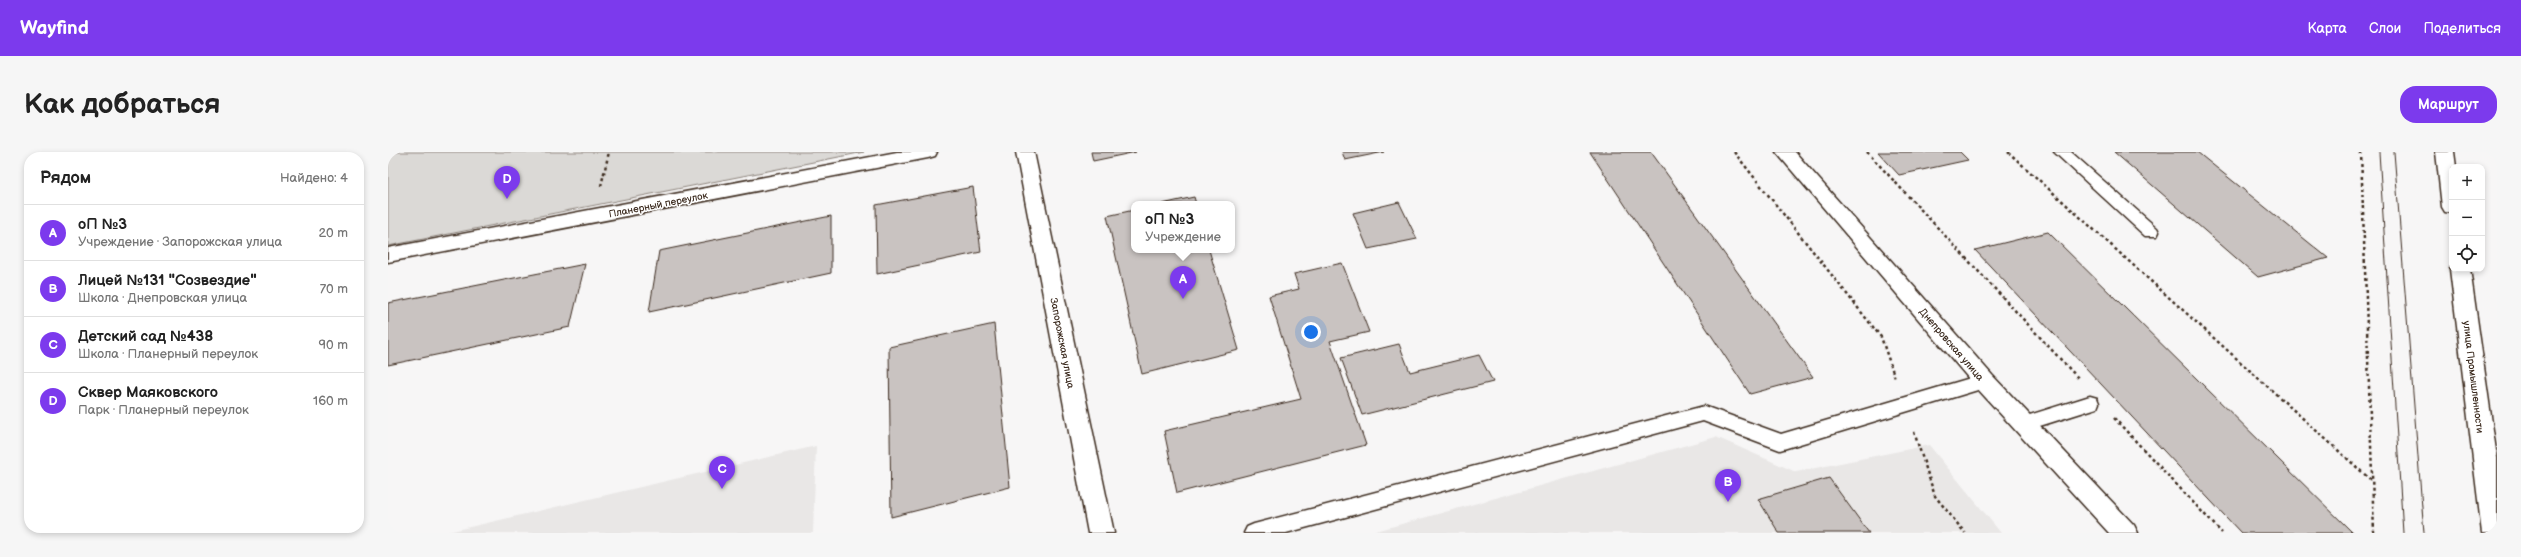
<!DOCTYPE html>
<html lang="ru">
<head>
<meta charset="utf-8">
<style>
  body { margin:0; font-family:"Balsamiq Sans",sans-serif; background:#f6f6f6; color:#222 }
  .controls { position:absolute; right:12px; top:12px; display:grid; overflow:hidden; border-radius:8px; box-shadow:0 2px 6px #0003 }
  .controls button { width:36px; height:36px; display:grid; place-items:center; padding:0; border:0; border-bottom:1px solid #e0e0e0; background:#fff; color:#222; font:20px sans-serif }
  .you { position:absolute; left:923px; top:180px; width:14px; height:14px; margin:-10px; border:3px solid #fff; border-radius:50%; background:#1a73e8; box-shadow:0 0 0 6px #1a73e833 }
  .badge { display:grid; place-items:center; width:26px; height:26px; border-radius:50%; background:#7c3aed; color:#fff; font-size:13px; font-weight:700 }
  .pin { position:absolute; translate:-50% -33px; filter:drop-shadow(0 1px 2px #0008) }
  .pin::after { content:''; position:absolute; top:21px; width:14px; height:12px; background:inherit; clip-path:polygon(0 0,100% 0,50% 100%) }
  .popup { position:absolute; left:743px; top:49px; width:104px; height:52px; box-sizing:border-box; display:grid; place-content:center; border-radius:8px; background:#fff; filter:drop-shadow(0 1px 3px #0005); font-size:13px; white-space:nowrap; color:#767676 }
  .popup b { font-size:15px; color:#222 }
  .popup::after { content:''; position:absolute; left:50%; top:100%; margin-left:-8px; border:8px solid transparent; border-top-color:#fff }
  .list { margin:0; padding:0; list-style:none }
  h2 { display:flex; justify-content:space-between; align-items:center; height:52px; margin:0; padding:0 16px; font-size:17px }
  h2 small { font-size:13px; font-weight:400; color:#767676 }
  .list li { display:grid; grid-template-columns:26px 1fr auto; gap:12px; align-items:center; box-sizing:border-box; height:56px; padding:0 16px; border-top:1px solid #e0e0e0 }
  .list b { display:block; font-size:15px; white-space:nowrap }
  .list p { margin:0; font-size:13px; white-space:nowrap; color:#767676 }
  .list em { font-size:13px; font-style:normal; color:#767676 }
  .icon { flex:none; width:22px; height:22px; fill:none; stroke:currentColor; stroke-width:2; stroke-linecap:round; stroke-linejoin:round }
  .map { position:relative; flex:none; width:2109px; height:381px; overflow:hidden; border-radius:16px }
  header { display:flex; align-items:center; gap:24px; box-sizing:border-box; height:56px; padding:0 20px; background:#7c3aed; color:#fff }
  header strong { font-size:19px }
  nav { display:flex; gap:22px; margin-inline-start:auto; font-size:14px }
  .intro { display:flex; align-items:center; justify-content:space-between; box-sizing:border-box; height:96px; padding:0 24px }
  h1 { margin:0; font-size:28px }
  .button { padding:10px 18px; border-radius:16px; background:#7c3aed; color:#fff; font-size:14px; font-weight:700 }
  main { display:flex; gap:24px; padding:0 24px }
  aside { flex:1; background:#fff; border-radius:16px; box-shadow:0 2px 6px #0003 }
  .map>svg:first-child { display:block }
</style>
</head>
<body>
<header>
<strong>Wayfind</strong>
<nav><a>Карта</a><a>Слои</a><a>Поделиться</a></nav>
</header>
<div class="intro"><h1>Как добраться</h1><a class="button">Маршрут</a></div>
<main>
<aside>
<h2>Рядом<small>Найдено: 4</small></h2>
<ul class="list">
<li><span class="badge">A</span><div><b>оП №3</b><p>Учреждение · Запорожская улица</p></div><em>20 m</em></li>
<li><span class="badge">B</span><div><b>Лицей №131 &quot;Созвездие&quot;</b><p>Школа · Днепровская улица</p></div><em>70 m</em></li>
<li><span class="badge">C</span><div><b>Детский сад №438</b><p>Школа · Планерный переулок</p></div><em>90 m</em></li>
<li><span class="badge">D</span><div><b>Сквер Маяковского</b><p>Парк · Планерный переулок</p></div><em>160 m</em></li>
</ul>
</aside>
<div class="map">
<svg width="2109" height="381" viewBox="0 0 2109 381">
  <rect width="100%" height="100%" fill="#f7f6f6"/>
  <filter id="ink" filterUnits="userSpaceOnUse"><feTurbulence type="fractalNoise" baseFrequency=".025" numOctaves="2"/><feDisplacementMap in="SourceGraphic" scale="8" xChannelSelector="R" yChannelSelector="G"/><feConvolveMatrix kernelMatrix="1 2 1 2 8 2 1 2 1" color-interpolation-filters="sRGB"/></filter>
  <g filter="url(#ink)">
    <!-- built -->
    <path fill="#e9e7e6" d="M1328 285 1408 320 1541 293 1613 381H981Z
      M428 294 425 381H56Z"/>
    <!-- green -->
    <path fill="#dbd9d6" stroke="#8b827a" d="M0 0H476L0 94Z"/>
    <!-- building -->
    <path fill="#c9c3c1" stroke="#3b2a1e" d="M703 0H748L705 9Z
      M954 0H996L957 8Z
      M1202 0H1263L1425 225 1362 242Z
      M1490 0H1572L1580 8 1511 23Z
      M1726 0H1809L1940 106 1870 125Z
      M585 35 593 100 489 122 488 53Z
      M806 45 808 52H774Z
      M1011 50 1029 87 980 97 965 61Z
      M746 58V98H821L851 198 754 222 719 64Z
      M443 64V121L261 160 271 99Z
      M1660 80 1965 381H1853L1587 98Z
      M954 111 981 180 942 189 978 293 789 341 776 279 913 247 881 144 911 137 906 122Z
      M197 112 182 175 0 213V151Z
      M606 172 622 335 503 365 501 195Z
      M1011 192 1022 220 1091 203 1105 230 974 263 953 206Z
      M1441 326 1481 381H1391L1370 347Z"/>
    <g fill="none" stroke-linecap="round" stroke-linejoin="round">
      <defs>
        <path id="lane" d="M1666 0H1683L1769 76 1771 80 1769 84H1757Z
          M1596 222 1603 224 1605 229 1603 234 1392 298 1315 269 898 381H856L859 375 866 372 1316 254 1393 282Z
          M1702 244 1709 246 1711 251 1709 256 1636 279 1629 277 1626 272 1629 267Z"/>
        <path id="street" d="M509 0H549L547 4 540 6 0 110V96Z
          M1388 0H1407L1604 223 1746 373 1750 381H1721L1588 235Z"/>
        <path id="secondary" d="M628 0H646L726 381H700Z
          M2048 0H2066L2068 15H2064V61L2057 60 2054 55Z
          M2064 113V117H2082L2109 306V381H2094L2062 117Z"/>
      </defs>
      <!-- lane casing -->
      <use href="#lane" stroke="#3b2a1e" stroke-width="3"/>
      <!-- street casing -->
      <use href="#street" stroke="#3b2a1e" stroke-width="3"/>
      <!-- secondary casing -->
      <use href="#secondary" stroke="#3b2a1e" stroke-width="3"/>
      <!-- path -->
      <path stroke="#3b2a1e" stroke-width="2.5" stroke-dasharray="3 3" stroke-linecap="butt" d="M1346 0 1493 185 1507 226
        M1479 0 1690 226
        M1620 0 1984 329
        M1973 0 1986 381
        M213 34 221 0
        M1726 266 1834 381
        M1526 280 1547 344 1577 381"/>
      <!-- lane -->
      <use href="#lane" fill="#fff" fill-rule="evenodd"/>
      <!-- street -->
      <use href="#street" fill="#fff" fill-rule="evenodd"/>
      <!-- secondary -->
      <use href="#secondary" fill="#fff" fill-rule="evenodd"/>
      <!-- tram -->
      <path stroke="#3b2a1e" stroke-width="1" d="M1991 0 2015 381
        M2006 0 2036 381"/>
    </g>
  </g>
  <g text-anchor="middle" stroke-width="3" stroke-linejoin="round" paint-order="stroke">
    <!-- street labels -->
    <g font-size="10" fill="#3b2a1e" stroke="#fff">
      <text transform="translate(270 52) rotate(-11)" y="4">Планерный переулок</text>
      <text transform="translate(675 191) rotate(79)" y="4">Запорожская улица</text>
      <text transform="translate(1564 192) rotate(49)" y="4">Днепровская улица</text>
      <text transform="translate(2086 225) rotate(83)" y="4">улица Промышленности</text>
    </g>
  </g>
</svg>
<div class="controls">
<button>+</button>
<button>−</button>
<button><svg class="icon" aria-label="locate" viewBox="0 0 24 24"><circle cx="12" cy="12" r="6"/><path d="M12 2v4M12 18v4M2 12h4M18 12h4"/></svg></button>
</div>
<div class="you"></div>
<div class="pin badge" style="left:795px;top:147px">A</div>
<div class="popup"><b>оП №3</b>Учреждение</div>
<div class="pin badge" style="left:1340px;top:350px">B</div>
<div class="pin badge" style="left:334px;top:337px">C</div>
<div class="pin badge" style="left:119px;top:47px">D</div>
</div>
</main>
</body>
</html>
